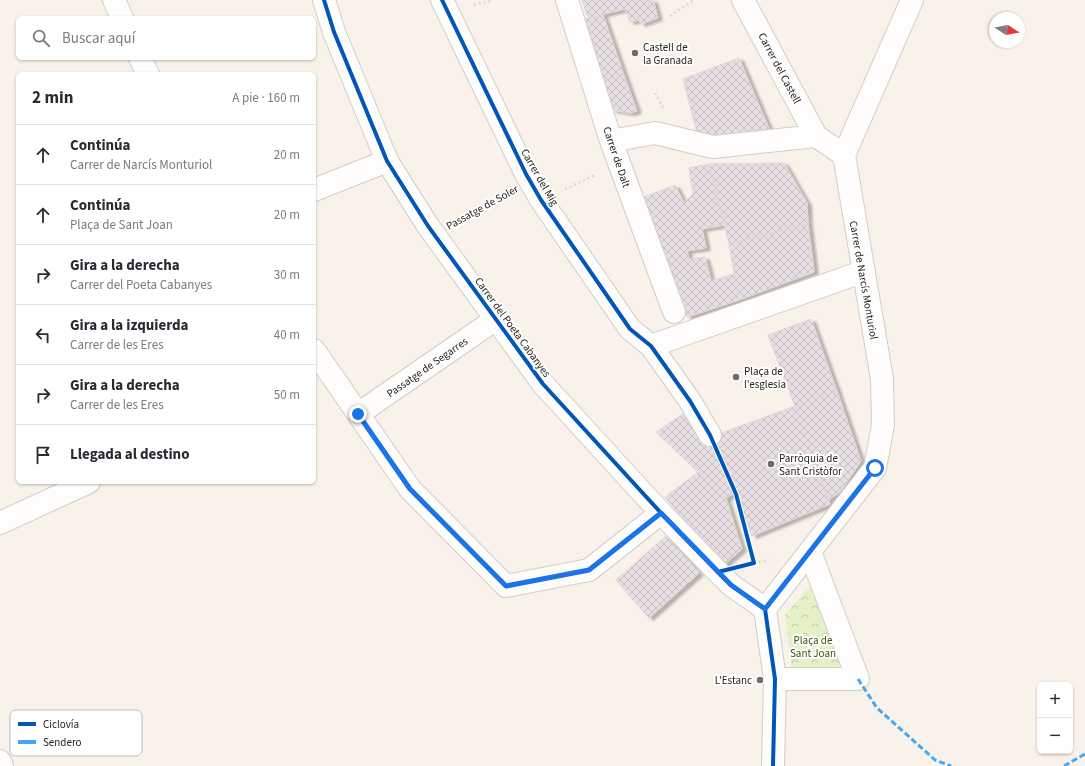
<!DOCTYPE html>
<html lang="es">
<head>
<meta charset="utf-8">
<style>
  body { margin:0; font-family:"Source Sans 3",sans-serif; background:#f7f7f7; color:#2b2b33 }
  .controls { position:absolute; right:12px; bottom:12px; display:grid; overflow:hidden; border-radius:6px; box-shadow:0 1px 3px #0004 }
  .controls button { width:36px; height:36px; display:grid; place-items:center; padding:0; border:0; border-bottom:1px solid #e1e1e2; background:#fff; color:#2b2b33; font:20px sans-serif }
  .compass { position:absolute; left:989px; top:12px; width:36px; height:36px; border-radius:50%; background:#fff; box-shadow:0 1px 3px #0004; rotate:101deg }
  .stop { position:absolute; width:12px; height:12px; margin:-9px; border:3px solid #1a73e8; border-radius:50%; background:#fff }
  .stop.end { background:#1a73e8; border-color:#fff; box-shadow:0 1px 4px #0008 }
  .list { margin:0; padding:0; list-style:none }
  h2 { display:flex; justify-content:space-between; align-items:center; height:52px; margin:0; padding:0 16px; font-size:17px }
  h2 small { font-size:13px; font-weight:400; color:#7c7c81 }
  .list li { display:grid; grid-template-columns:26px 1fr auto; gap:12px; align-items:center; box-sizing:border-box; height:60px; padding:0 16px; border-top:1px solid #e1e1e2 }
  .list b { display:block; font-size:15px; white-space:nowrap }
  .list p { margin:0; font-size:13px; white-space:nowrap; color:#7c7c81 }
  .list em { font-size:13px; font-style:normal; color:#7c7c81 }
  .icon { flex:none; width:22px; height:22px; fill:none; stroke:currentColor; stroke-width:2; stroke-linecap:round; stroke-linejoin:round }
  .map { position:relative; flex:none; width:1085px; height:766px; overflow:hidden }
  .search { position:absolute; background:#fff; box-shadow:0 1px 3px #0004; left:16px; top:16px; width:300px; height:44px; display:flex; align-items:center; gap:10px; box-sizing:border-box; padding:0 14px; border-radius:6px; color:#7c7c81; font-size:15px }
  .panel { position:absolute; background:#fff; box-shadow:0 1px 3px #0004; left:16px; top:72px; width:300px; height:412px; border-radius:6px }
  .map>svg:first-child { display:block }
</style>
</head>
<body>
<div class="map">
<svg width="1085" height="766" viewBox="0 0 1085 766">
  <defs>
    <pattern id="park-crowns" width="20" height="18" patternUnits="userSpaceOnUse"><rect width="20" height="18" fill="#e4f1c7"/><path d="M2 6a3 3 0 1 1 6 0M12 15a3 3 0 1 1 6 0" fill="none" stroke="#c4ceaa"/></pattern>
    <pattern id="building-cross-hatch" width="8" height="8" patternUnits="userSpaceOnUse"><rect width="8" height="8" fill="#e7dfe4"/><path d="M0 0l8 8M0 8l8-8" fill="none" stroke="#c6bfc3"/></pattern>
    <filter id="shadow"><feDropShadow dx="4.5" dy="2.5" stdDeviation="1" flood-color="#0004"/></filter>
  </defs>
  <rect width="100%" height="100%" fill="#f9f2eb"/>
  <!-- park -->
  <path fill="url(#park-crowns)" d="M810 587 849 670 792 671 785 614Z"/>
  <!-- building -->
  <path fill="url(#building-cross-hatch)" stroke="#ded8d8" filter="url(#shadow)" d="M582 0H653L658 18 641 24 639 20 630 22 625 9 588 18Z
    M603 15 624 75 603 82 579 20Z
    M739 58 770 131 698 137 683 79Z
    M624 75 637 111 630 113 612 110 603 82Z
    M784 163 807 203 808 224 729 244 709 164Z
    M709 164 724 225 702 229 706 248 687 251 689 259 668 264 644 197 675 185 684 203 693 194 689 168Z
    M808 224 814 272 739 300 729 244Z
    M705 257 711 281 734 274 739 300 687 317 668 264 689 259Z
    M811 319 837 391 795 406 768 335Z
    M837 391 861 461 840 492 828 500 795 406Z
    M795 406 830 504 752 536 716 435Z
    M689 410 716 435 736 492 726 498 656 432Z
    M698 472 726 498 742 549 723 566 665 497Z
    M666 536 699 573 649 618 616 580Z"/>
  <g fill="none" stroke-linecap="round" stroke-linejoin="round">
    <defs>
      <path id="minor" d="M114 0 122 18
        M324 0 334 32 387 161 428 226 543 384 661 513 718 572 731 585 765 609
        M442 0 526 174 541 200 630 329 651 346 690 401 710 435
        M567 0 611 141 674 312
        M743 0 816 136
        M140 58 148 74
        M611 141 655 133 713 147 816 136 844 155
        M314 190 387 161
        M651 346 862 272
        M314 350 410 489 506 586 589 570 661 513
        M358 414 496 319
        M0 523 89 482
        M775 679H858L810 552
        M0 761 2 766
        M773 766 775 679 765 609 875 468 883 425 882 379 844 155 912 0"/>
    </defs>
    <!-- minor casing -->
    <use href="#minor" stroke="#d2cdc7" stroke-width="24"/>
    <!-- path -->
    <path stroke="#dad8d7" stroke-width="2.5" stroke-dasharray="2 3" stroke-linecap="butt" d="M474 5 493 0
      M670 16 694 0
      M655 93 663 108
      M565 189 595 175
      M457 221 507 193
      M720 458 736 494 754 563 749 564
      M754 563 769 560"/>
    <!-- minor -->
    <use href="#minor" stroke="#fefdfc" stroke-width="22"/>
    <!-- quiet -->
    <path stroke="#3fa9f5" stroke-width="3" stroke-dasharray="6 3" stroke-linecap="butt" d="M858 679 877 708 935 760 951 766
      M1064 766 1085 754"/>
    <defs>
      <path id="cycleway" d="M324 0 334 32 387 161 428 226 543 384 661 513 718 572 731 585 765 609 775 679 773 766
        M442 0 526 174 541 200 630 329 651 346 690 401 710 435 736 494 754 563 718 572"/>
    </defs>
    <!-- cycleway casing -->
    <use href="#cycleway" stroke="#fff" stroke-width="6"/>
    <!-- cycleway -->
    <use href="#cycleway" stroke="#0057b8" stroke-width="4"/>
  </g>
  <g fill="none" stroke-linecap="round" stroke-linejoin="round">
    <!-- route -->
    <path stroke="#1a73e8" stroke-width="5" d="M358 414 410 489 506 586 589 570 661 513 731 585 765 609 875 468"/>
  </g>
  <!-- markers -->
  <g fill="#706b64" stroke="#fff" stroke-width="1.5">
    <circle cx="635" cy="53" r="4"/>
    <circle cx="736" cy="377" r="4"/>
    <circle cx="771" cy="464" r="4"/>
    <circle cx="760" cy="680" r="4"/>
  </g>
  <g text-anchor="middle" stroke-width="4" stroke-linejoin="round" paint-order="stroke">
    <!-- poi labels -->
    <g font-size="11" fill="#27221b" stroke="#fff" text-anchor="start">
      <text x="643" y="51">Castell de<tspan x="643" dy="13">la Granada</tspan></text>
      <text x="744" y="375">Plaça de<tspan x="744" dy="13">l'esglesia</tspan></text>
      <text x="779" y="462">Parròquia de<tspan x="779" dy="13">Sant Cristòfor</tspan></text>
      <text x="752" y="684" text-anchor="end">L'Estanc</text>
    </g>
    <!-- street labels -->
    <g font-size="11" fill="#27221b" stroke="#fff">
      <text transform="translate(780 68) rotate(62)" y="4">Carrer del Castell</text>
      <text transform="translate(617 157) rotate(71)" y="4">Carrer de Dalt</text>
      <text transform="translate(540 177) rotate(60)" y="4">Carrer del Mig</text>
      <text transform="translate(482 207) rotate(-29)" y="4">Passatge de Soler</text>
      <text transform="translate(864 280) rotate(80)" y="4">Carrer de Narcís Monturiol</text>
      <text transform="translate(513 327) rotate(54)" y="4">Carrer del Poeta Cabanyes</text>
      <text transform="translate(427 367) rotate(-35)" y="4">Passatge de Segarres</text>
    </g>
    <!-- park labels -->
    <g font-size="11" fill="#3b5305" stroke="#fff">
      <text x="813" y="644">Plaça de<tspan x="813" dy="13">Sant Joan</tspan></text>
    </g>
  </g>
  <!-- legend -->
  <rect x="10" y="710" width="132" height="46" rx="6" fill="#fff" stroke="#bebdbb" stroke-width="1"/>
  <rect x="18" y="722" width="18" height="4" fill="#0057b8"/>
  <rect x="18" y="740" width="18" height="4" fill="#3fa9f5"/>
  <g font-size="11" fill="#27221b">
    <text x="43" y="728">Ciclovía</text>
    <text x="43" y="746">Sendero</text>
  </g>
</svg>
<div class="controls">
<button>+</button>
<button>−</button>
</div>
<svg class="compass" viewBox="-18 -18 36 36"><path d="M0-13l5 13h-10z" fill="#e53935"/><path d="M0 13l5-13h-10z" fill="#7c7c81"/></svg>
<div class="stop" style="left:875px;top:468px"></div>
<div class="stop end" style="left:358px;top:414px"></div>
<div class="search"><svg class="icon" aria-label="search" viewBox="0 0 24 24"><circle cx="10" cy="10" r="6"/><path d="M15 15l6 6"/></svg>Buscar aquí</div>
<section class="panel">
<h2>2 min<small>A pie · 160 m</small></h2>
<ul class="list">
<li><svg class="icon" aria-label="ahead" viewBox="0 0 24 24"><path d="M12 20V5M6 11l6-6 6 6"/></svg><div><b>Continúa</b><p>Carrer de Narcís Monturiol</p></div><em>20 m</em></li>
<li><svg class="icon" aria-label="ahead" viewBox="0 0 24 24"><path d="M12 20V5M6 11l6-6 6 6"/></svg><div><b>Continúa</b><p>Plaça de Sant Joan</p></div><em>20 m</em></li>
<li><svg class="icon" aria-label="right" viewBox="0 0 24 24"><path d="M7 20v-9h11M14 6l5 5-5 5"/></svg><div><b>Gira a la derecha</b><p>Carrer del Poeta Cabanyes</p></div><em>30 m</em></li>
<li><svg class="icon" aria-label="left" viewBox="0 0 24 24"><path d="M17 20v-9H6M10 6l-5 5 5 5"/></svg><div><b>Gira a la izquierda</b><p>Carrer de les Eres</p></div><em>40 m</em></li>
<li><svg class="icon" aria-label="right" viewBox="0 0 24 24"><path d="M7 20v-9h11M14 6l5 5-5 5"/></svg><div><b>Gira a la derecha</b><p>Carrer de les Eres</p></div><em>50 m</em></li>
<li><svg class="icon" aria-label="arrive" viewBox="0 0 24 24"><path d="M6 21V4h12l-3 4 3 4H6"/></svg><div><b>Llegada al destino</b></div></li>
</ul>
</section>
</div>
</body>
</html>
